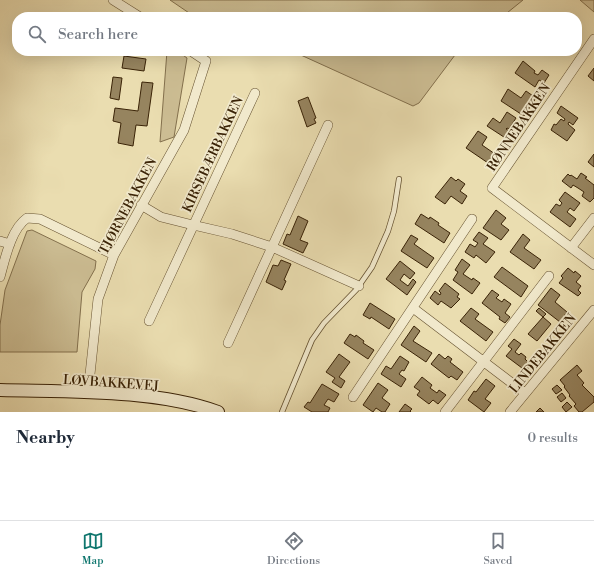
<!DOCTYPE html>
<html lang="en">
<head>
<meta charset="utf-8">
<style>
  body { margin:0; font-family:"Libre Bodoni",serif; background:#f2f2f3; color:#1f2937 }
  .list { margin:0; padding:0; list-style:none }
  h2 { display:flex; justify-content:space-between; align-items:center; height:52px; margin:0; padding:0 16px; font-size:17px }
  h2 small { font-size:13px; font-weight:400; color:#747a83 }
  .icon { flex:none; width:22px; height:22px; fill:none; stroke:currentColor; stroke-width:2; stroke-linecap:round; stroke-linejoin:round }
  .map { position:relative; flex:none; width:594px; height:412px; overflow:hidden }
  .search { position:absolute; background:#fff; box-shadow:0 4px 16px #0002; left:12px; right:12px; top:12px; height:44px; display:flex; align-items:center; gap:10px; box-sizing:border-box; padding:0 14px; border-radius:16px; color:#747a83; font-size:15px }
  .sheet { height:108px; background:#fff }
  nav { display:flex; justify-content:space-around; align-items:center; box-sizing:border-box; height:56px; border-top:1px solid #e0e1e3; background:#fff; font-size:11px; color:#747a83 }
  nav a { display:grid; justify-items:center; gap:2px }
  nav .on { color:#0f766e }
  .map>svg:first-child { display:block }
</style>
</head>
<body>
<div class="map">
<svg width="594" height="412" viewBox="0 0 594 412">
  <rect width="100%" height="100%" fill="#eaddb0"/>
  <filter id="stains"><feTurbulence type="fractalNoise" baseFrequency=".005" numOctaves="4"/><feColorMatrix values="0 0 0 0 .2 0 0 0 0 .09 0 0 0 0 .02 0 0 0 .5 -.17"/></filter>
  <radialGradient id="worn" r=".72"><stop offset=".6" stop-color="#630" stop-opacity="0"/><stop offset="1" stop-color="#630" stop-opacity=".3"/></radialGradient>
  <!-- green -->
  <path fill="#ccbd93" stroke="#83704d" d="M170 0H523L502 17H195Z
    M580 0H594V12Z
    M167 51H177L187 58 174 137 160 142Z
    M292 51H460L455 55 419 103 413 106Z
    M32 230 96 261 95 269 82 292 77 352H0V325L5 290 27 231Z"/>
  <!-- building -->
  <path fill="#96845f" stroke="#3a2307" d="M124 56 146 59 144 71 122 68Z
    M523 61 535 71 534 73 538 75 542 70 549 75 544 83 539 80 535 87 515 73Z
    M594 68V81L588 76Z
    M113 77 122 78 119 100 110 98Z
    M142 82 153 83 147 126 136 125 133 146 118 143 121 123 113 121 115 108 138 111Z
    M508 89 521 98 526 91 536 98 524 116 501 101Z
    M308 97 316 118 314 119 316 123 307 127 298 101Z
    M561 106 578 118 573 125 569 122 568 124 575 130 567 141 551 130 554 124 556 125 561 119 564 121 565 119 557 113Z
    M507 112 516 118 509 129 507 128 506 129 515 135 510 141 487 126 493 118 500 123Z
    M478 131 487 137 482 145 498 156 491 165 466 148Z
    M594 154V167L588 162Z
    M581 173 587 177 585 178 594 185V198L590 202 582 196 584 192 578 188 573 185 571 188 562 181 568 174 570 176 571 175 577 179Z
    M451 177 456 181 458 179 465 184 460 191 467 196 462 204 451 196 445 204 435 197Z
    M565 192 580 203 574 211 570 208 567 212 576 219 570 227 550 212 556 204 560 206 562 203 559 200Z
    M496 210 506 218 501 224 509 230 501 240 483 228Z
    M421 214 429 219 430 217 439 223 438 225 450 233 444 243 415 224Z
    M298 216 308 221 300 240 308 243 303 253 283 244 287 234 290 235Z
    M479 232 488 238 483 244 495 252 486 263 476 255 474 258 465 252 470 244 475 247 478 243 473 240Z
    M523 234 530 240 524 248 541 260 534 269 510 252Z
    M411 235 418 239 414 244 434 258 427 268 401 251Z
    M462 259 470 265 463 274 472 280 473 278 480 283 472 294 453 280 458 272 455 270Z
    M281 260 291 264 284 280 286 281 282 290 266 282 273 265 278 266Z
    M400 261 415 273 410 279 404 274 400 280 408 286 413 279 416 282 407 295 386 279Z
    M502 267 528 286 521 297 494 277Z
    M568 268 574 273 575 271 581 276 576 282 581 286 578 290 581 293 578 296 559 283 563 278 561 276Z
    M445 283 459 294 457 297 460 299 451 308 441 301 438 305 430 298 435 291 440 295 441 293 439 291Z
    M551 288 560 295 555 302 567 312 560 322 538 305Z
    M492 290 499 295 496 298 502 302 504 299 511 304 505 313 510 317 505 323 499 319 500 317 482 303Z
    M370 303 395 319 389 329 371 317 370 319 363 315Z
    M471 308 479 314 475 319 493 332 486 341 460 321Z
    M539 308 546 314 543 317 536 311Z
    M543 317 551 324 537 341 528 334Z
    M414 326 420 331 413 341 432 353 426 362 401 345Z
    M350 334 355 337 356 335 364 341 363 343 374 350 368 359 344 343Z
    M514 339 521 344 515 352 519 355 521 353 526 357 525 359 531 365 526 371 506 356 512 349 508 346Z
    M339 354 350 362 339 377 345 381 341 388 332 382 335 378 326 372Z
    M439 354 445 359 448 356 452 359 450 362 463 372 457 380 451 376 449 378 431 364Z
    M400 356 409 362 404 371 402 370 399 374 406 379 401 387 381 374 386 366 391 369Z
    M577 365 582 371 577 375 584 383 582 385 594 397V402L582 412H579L574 406 576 404 569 396 570 395 564 387 565 386 560 380Z
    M422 377 432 385 430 388 437 393 439 390 446 395 438 404 433 400 429 404 417 395 420 391 414 387Z
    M486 379 495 386 485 399 491 403 484 412 468 400 474 391 476 392Z
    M378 383 388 390 382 398 390 404 385 412H382L376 408 373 412 363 405Z
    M322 384 339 394 334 402 328 399 324 405 330 408 328 412H312L304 407 308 402 310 403Z
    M557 385 562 390 556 394 552 389Z
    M562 393 566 398 561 402 557 397Z
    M567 402 572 407 566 412 562 407Z
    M405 404 412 409 410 411 411 412H399Z
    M540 408 544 412H536Z"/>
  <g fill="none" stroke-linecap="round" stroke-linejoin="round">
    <defs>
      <path id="lane" d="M282 412 312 340 324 323 356 290 372 267 388 231 394 211 399 179"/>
      <path id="street" d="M113 0 140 17
        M594 39 492 188 594 265
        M141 205 161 217 193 225 232 234 272 247 359 286
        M0 241 10 244
        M571 248 594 218
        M0 277C5 259 11 229 27 218L40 219 114 255
        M413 308 525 393
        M149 321 255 93
        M228 343 328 125
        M88 393 98 299 114 255 184 130 206 61 191 51
        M353 397 472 219
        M445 412 549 276
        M510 412 594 310"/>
      <path id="secondary" d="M0 390C68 392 155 389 218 412"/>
    </defs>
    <!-- lane casing -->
    <use href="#lane" stroke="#665231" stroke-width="6"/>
    <!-- street casing -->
    <use href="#street" stroke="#665231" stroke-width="10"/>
    <!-- secondary casing -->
    <use href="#secondary" stroke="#3a2307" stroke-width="14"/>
    <!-- lane -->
    <use href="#lane" stroke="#f1e9cc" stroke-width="4.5"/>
    <!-- street -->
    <use href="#street" stroke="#f1e9cc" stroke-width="9"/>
    <!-- secondary -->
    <use href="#secondary" stroke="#f1e9cc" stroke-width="12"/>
  </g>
  <g text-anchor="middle" stroke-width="3.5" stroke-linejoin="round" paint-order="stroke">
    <!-- street labels -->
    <g font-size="13" fill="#3a2307" stroke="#f1e9cc">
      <text transform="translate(518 127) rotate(-56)" y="5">RØNNEBAKKEN</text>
      <text transform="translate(212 154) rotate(-65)" y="5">KIRSEBÆRBAKKEN</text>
      <text transform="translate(127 206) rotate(-62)" y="5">TJØRNEBAKKEN</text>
      <text transform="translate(542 353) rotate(-51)" y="5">LINDEBAKKEN</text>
      <text transform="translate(111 382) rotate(4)" y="5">LØVBAKKEVEJ</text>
    </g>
  </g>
  <rect width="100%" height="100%" filter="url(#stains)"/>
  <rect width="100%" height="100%" fill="url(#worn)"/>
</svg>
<div class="search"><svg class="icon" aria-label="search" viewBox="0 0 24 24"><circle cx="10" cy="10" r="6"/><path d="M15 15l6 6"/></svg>Search here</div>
</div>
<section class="sheet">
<h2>Nearby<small>0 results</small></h2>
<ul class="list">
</ul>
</section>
<nav>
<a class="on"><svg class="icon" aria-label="map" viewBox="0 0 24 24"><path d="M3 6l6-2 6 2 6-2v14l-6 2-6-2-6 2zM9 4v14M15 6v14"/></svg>Map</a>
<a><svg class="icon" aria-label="directions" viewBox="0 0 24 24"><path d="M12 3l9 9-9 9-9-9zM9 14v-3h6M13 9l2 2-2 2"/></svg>Directions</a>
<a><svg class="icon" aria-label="saved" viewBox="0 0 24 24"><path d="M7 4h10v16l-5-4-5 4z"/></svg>Saved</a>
</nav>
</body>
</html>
